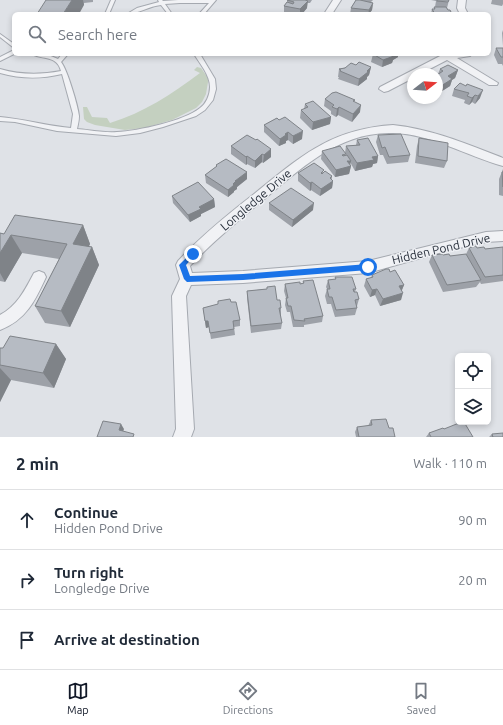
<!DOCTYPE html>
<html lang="en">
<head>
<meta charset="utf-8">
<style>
  body { margin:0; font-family:Ubuntu,sans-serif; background:#f6f6f7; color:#1f2937 }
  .controls { position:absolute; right:12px; bottom:12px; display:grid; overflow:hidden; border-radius:6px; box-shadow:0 2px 6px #0003 }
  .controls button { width:36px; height:36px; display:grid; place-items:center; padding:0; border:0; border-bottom:1px solid #e0e1e3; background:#fff; color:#1f2937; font:20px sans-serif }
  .compass { position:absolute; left:407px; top:68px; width:36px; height:36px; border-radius:50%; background:#fff; box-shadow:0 2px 6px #0003; rotate:73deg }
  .stop { position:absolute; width:12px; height:12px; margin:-9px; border:3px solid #1a73e8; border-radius:50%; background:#fff }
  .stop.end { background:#1a73e8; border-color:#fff; box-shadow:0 1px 4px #0008 }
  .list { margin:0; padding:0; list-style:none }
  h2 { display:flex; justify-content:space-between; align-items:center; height:52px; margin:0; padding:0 16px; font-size:17px }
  h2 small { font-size:13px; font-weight:400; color:#747a83 }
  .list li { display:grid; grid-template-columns:26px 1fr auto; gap:12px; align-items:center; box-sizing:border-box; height:60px; padding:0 16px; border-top:1px solid #e0e1e3 }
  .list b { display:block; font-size:15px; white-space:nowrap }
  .list p { margin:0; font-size:13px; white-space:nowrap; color:#747a83 }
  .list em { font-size:13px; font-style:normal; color:#747a83 }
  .icon { flex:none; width:22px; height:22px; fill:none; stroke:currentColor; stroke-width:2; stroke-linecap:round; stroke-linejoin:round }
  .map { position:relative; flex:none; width:503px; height:437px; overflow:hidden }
  .search { position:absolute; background:#fff; box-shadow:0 2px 6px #0003; left:12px; right:12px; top:12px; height:44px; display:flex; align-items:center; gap:10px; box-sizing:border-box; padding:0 14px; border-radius:6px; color:#747a83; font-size:15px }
  .sheet { height:232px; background:#fff }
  nav { display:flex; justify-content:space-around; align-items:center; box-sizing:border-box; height:56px; border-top:1px solid #e0e1e3; background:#fff; font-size:11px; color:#747a83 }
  nav a { display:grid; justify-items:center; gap:2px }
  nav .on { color:#111827 }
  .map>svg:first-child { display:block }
</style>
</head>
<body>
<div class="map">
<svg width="503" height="437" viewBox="0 0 503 437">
  <rect width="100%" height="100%" fill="#dfe2e7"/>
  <!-- green -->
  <path fill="#c4d0c0" d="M197 67 201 68 208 78V82L206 94 202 102 196 108 172 120 144 128 125 130 95 125 87 122 84 119 83 107H87L92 117 107 118 110 123C143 113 172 94 200 73L194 70Z"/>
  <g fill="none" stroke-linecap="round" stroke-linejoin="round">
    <defs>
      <path id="lane" d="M111 0H115L109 14H105Z
        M158 0H162L163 1 178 0H216L204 14H199L209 3H180L165 4 172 14H168L161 5C150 6 137 14 127 14L137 8 159 2Z
        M0 34 14 44V48L0 37Z
        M14 50V54L0 61V57Z
        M32 54H46L58 59 62 54H68L61 62C67 69 78 106 79 116 79 121 78 124 77 129 90 130 104 133 117 132 138 131 184 121 200 108 206 104 210 95 210 87 210 75 200 64 194 54H200L215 79 216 89 213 100 205 110 196 116 163 127 140 133 116 136 57 131 15 122 0 121V117C24 119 47 126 71 128L73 114 62 74C41 79 21 79 0 73V69C21 75 40 75 61 71 57 55 43 60 32 54Z"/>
      <path id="street" d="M333 0H341L332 14H324Z
        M458 0H466L465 8 468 14H460L457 8Z
        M444 54H472L470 56 457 58 498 83 497 85H489L447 60 420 74H413V78L388 91 384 92 379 89 380 87Z
        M393 125C432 129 467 144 503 158V166C466 156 432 134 393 133 340 131 300 169 262 201 237 222 212 242 190 266L192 273 243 271 368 261 486 232 503 231V241L486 242 446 251 368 273 243 283 191 285 186 296 194 429 191 437H173L176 429 172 296 180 279 176 265 178 261C201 236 227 215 254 194 300 157 330 129 393 125Z
        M39 271 44 273 46 277C35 301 26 320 0 330V315C17 306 25 290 34 273Z"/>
    </defs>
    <!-- lane casing -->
    <use href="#lane" stroke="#a5a9b0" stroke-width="2"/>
    <!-- street casing -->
    <use href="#street" stroke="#a5a9b0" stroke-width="2"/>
    <!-- lane -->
    <use href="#lane" fill="#f1f2f5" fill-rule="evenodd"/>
    <!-- street -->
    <use href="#street" fill="#f1f2f5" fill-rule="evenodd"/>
  </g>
  <!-- wall -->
  <path fill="#9da1a8" d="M46 0H93V2L84 3V5Z
    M287 0H312L310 3H307V8L302 14H280L286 13H284V6L287 2Z
    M356 0H373L371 2 373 3 372 10 369 14H350L351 8Z
    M431 0H449L447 8 448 10 452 14H431L432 9H434V7H435L436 1Z
    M492 0H503V4L502 6 491 4Z
    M503 30V46L502 33Z
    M496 48H503V66L502 64H498L494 55Z
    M373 54 398 57 393 60 392 63 382 67 371 62Z
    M356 65 371 67 369 75 367 77V79L358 86 338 79 339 77H338L339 69Z
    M440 69 458 70 455 78 452 80 450 86 439 93 437 92V75L438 74Z
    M460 83 480 98 475 104 472 102 469 105 464 103 465 100 452 96 454 89Z
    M325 99 355 100 354 102 360 112 352 122 338 115 336 117 331 114V111L324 106Z
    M305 104 331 117 330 124 312 130 300 118 301 110 304 109Z
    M277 118 302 139 293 144 288 140 286 141V143L279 146 264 132V125Z
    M378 135 410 155 408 162 387 164 383 155H380L376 142Z
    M419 138 447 161 444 168 415 163 417 146Z
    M357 140 378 156 377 163 373 164 372 167 355 171 350 162V165L351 166 349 174 335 177 321 159 322 151 346 155 345 153 346 146 356 145Z
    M231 146 271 149V157L263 163 262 162 255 168 247 164 246 165 231 154Z
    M216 165 247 172V179L237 187V189L234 191V192L228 197 206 183 205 175 216 167Z
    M503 169V196L499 195V179Z
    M324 172 333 181 332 188 320 196 311 190 310 191 298 181V173Z
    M172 196 214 199 215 207 201 214V216L190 222 173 203Z
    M269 203 313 210 292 227 269 210Z
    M83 225 90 244 89 246 92 247 99 265 70 327 45 323 35 306 59 259 22 253 5 282 0 281V233L4 234Z
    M503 247V281L481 284 480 282 476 287 443 292 429 262 432 255 455 256 466 254 469 248H477L485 249Z
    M390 272 404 285 402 290 401 300 380 306 375 295 370 297 364 286 366 279 371 278 372 275Z
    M335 277 356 289 355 292 359 299 357 306V308L355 315 335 317 331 304H327L325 296 327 289 326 287 328 280 335 279Z
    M303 281 323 316 322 322 304 325V327H293L290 312H287L285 305 286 298 284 291 285 284H300L303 283Z
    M267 287 277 300 281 308V315H280L282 323 281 329 251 333 247 298V291L267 289Z
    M231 302 240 320V326L234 327 235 335 211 339 209 327 206 328 203 308Z
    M56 344 66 359 54 388 11 380 0 402V348H3Z
    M371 420 389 428 395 437H356L355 432 357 427 368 426Z
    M458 422 473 437H426L429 433 444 429 456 425Z
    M492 434 503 437H489Z"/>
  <!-- shaded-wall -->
  <path fill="#7f8388" d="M72 0H83L84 5 79 14H63Z
    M308 1 307 8 302 14H300V9Z
    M373 3 372 10 369 14H368L369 10Z
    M393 54H398V57L393 60 392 63 382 67 383 60Z
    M371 67 369 75 367 77V79L358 86 359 79Z
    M458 70 455 78 452 80 450 86 439 93 441 86 448 76Z
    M483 90 480 98 475 104 478 96Z
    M475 95 472 102 469 105 472 98Z
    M361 105 360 112 352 122 353 114Z
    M339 107 338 115 336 117 337 109Z
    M331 117 330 124 312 130 313 122Z
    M303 131 302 139 293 144V136Z
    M288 132V140L286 141V143L279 146 280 139 285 134Z
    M271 149V157L263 163 264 155Z
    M262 154V162L255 168V161Z
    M247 156V164L246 165V157Z
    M378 156 377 163 373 164 372 167 355 171 357 163 372 157Z
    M347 161H351L350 166H351L349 174 335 177 336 170Z
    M247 172V179L237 187V189L234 191V192L228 197V190L235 181Z
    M332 176 331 182 333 181 332 188 320 196 321 189 330 178Z
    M312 182 311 190 310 191V183Z
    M214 199 215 207 201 214V216L190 222 188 215 199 207Z
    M314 203 313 210 292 227 293 220Z
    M83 225 90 244 81 262 73 244Z
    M11 235 22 253 5 282 0 273V253Z
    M92 247 99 265 70 327 61 311Z
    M404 285 401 292 399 286Z
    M377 289 375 295 370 297 372 290Z
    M403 293 401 300 380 306 383 299Z
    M205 321H208L209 327 206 328Z
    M56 344 66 359 54 388 43 373Z
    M0 368 11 380 0 402Z
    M121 424 124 429 122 435 119 430Z"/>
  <!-- building -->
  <path fill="#b6bbc3" stroke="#7f8388" d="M46 0H72L63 14H37Z
    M287 0H305L308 1 300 9 284 6 287 2 293 4 294 2Z
    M356 0H360L373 3 369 10 351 8Z
    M437 0H449L448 2 437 1Z
    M434 7H446L448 10H450L452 14H435L432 9H435Z
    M496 48H503V57H501Z
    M373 54H393L392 55 394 56 383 60Z
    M359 62 371 67 367 71 368 72 359 79 340 71 341 70 339 69 345 68 351 63 356 65Z
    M448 65 458 70 448 76 452 79 441 86 437 83V75L443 71 440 69Z
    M460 83 466 86 467 84 483 90 478 96 475 95 472 98 467 96 469 93 454 89Z
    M336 92 355 100 353 101 361 105 353 114 339 107 337 109 332 107 334 105 325 99 332 93Z
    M313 101 331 117 313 122 301 110 308 107 305 104Z
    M285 117 303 131 293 136 288 132 285 134 286 135 280 139 264 125 277 118 279 120Z
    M401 134 410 155 389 157 385 147 382 148 378 135Z
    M247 135 256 140 257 139 271 149 264 155 262 154 255 161 253 160 247 156 246 157 231 146Z
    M368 138 378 156 372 157 374 160 357 163 346 146 360 145 357 140Z
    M419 138 448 143 447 161 418 156Z
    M340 146 346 154 342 155 343 156 347 155 351 161H347L351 166 336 170 322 151Z
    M226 159 247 172 235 181H236L233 184 234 185 228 190 205 175 217 166 216 165Z
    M314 163 324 170 321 173 322 174 325 171 332 176 330 178 333 181 321 189 312 182 310 183 298 173Z
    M502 172H503V187Z
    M198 182 214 199 199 207 201 209 188 215 172 196Z
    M291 188 314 203 293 220 269 203Z
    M15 215 83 225 73 244 92 247 61 311 35 306 67 244 11 235 0 253V233L4 234Z
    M476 246 477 248 484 247 485 249 503 247V275L485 277 469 248Z
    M442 254 443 255 449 254 450 256 466 254 481 280 447 285 432 255Z
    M386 269H389L390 272 395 270 404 285 399 286 403 293 383 299 377 289 372 290 366 279 373 277 372 275Z
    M335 277H352L356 289H353L354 292H357L359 299 355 300 357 308 336 310 332 297H329L327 289H330L328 280 336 279Z
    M313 280 323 316 304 319 305 321 294 320 291 306H288L286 298H288L285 284 300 282V284L304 283 303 281Z
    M275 286 277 300H280L281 308H279L282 323 251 326 247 291 267 289V287Z
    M230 299 231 302H236L240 320 233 321 234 329 210 333 208 321H205L203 308 218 304V301Z
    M10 336 56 344 43 373 0 365V348H3Z
    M386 419 389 428H393L395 437H359L357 427 372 425 371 420Z
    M103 421 121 424 119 430 134 434 133 437H97Z
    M458 422H464L473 437H431L429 433 443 428 444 429 459 423Z
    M503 433V437H492H493L492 434Z"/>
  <!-- route -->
  <path fill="#1a73e8" d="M193 251 196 254 186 265 190 276 243 274 368 264 371 267 368 270 243 280 187 282 184 279 179 265Z"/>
  <g text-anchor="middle" stroke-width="3" stroke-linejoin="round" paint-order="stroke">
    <!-- street labels -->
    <g font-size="12" fill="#29303c" stroke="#eef0f4">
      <text transform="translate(256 200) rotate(-40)" y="4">Longledge Drive</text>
      <text transform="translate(441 249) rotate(-13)" y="4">Hidden Pond Drive</text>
    </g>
  </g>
</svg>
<div class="controls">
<button><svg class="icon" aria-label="locate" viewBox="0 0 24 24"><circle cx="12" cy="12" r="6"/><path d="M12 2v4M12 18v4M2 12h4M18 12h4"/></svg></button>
<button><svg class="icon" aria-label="layers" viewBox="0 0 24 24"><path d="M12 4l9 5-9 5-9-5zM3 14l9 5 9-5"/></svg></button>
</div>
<svg class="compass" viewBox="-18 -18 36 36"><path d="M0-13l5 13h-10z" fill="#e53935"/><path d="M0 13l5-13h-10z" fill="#747a83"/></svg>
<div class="stop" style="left:368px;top:267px"></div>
<div class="stop end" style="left:193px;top:254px"></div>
<div class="search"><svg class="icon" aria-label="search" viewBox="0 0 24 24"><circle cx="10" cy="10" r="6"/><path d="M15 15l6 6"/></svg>Search here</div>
</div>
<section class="sheet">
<h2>2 min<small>Walk · 110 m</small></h2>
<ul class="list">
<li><svg class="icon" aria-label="ahead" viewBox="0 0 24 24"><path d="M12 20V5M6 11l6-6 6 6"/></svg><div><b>Continue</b><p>Hidden Pond Drive</p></div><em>90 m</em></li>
<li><svg class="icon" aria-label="right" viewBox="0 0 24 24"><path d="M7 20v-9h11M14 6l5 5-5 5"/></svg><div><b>Turn right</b><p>Longledge Drive</p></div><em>20 m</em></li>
<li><svg class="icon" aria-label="arrive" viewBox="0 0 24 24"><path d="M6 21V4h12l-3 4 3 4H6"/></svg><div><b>Arrive at destination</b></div></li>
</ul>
</section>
<nav>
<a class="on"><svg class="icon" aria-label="map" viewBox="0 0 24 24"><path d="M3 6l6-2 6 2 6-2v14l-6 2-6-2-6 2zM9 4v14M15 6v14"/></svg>Map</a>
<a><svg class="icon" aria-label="directions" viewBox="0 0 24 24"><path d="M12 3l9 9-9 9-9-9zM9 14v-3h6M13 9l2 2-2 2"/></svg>Directions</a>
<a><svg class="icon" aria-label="saved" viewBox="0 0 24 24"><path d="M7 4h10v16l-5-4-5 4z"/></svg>Saved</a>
</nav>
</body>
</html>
